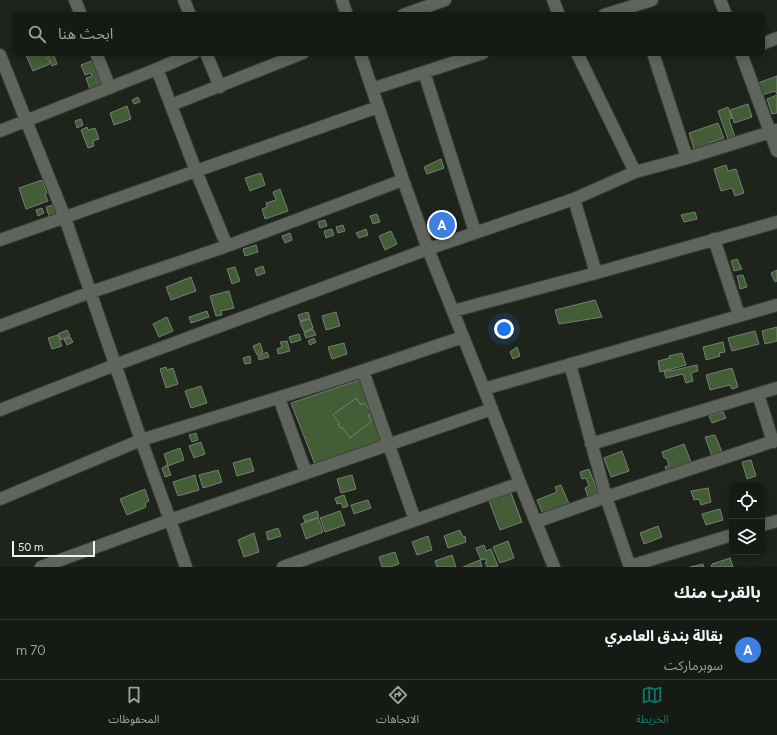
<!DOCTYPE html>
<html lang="ar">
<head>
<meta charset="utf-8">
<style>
  body { margin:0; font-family:Figtree,"Noto Sans Arabic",sans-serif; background:#232722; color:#f1f3f6; direction:rtl }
  .controls { position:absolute; right:12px; bottom:12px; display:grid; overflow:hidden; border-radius:8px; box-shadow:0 2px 10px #0003 }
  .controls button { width:36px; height:36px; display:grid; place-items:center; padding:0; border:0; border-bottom:1px solid #353834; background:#161a15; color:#f1f3f6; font:20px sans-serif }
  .scale { position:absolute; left:12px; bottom:10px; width:83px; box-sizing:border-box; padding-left:4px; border:2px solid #eff2ed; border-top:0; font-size:11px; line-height:14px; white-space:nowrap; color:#eff2ed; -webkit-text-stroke:3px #1e231c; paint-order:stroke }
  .you { position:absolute; left:504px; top:329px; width:14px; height:14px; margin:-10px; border:3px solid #fff; border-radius:50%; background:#1a73e8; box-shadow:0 0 0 6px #1a73e833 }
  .badge { display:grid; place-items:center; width:26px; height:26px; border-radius:50%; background:#0f766e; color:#fff; font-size:13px; font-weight:700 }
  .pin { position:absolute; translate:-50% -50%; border:2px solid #fff; box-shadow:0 1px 4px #0006 }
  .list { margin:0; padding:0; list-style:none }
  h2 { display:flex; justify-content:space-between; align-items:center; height:52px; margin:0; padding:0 16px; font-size:17px }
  h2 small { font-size:13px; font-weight:400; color:#9ea1a0 }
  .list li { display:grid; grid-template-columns:26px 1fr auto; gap:12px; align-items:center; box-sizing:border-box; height:60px; padding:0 16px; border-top:1px solid #353834 }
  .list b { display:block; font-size:15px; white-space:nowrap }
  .list p { margin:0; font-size:13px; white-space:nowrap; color:#9ea1a0 }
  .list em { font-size:13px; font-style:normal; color:#9ea1a0 }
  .icon { flex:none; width:22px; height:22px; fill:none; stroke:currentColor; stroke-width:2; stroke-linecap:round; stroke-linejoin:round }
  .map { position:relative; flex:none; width:777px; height:567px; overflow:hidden; direction:ltr }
  .search { position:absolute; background:#161a15; box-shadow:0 2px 10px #0003; left:12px; right:12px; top:12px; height:44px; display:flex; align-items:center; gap:10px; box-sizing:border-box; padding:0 14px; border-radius:8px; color:#9ea1a0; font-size:15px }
  .sheet { height:112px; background:#161a15 }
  nav { display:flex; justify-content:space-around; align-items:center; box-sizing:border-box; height:56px; border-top:1px solid #353834; background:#161a15; font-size:11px; color:#9ea1a0 }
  nav a { display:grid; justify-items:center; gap:2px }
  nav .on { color:#0f766e }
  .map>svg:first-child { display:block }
</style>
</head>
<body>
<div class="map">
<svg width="777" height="567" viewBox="0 0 777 567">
  <rect width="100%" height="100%" fill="#1e231c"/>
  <!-- building -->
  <path fill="#435e37" stroke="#777e75" d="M25 53H45L50 64 33 71Z
    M47 53H53L57 64 52 66Z
    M97 59 107 87 91 92 86 78 92 76 91 73 85 75 81 65Z
    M777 76V94L775 91 762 95 758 83Z
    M777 95V113L772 114 767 99Z
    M138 97 140 102 134 104 132 100Z
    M748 104 752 117 734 123 730 110Z
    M127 106 131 119 114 125 110 113Z
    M728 107 732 118 729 119 736 140 729 142 718 111Z
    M81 119 83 125 77 128 75 121Z
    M718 123 724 138 709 143 711 150 696 155 689 133Z
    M87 127 88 130 95 128 99 139 93 141 94 146 88 148 81 130Z
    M441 159 444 168 427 174 424 167Z
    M726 165 728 171 736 169 744 193 735 196 732 188 721 191 714 169Z
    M261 173 265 185 250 191 245 178Z
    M42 180 47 193 45 194 48 201 26 209 19 188Z
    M280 189 288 211 265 219 262 209 267 207 266 203 276 200 273 192Z
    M53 205 56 213 49 216 46 207Z
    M42 208 44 213 38 216 36 210Z
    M695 212 697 219 684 222 681 215Z
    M377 214 380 222 373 224 370 216Z
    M325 220 327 226 320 228 318 222Z
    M343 225 345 231 338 233 336 227Z
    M332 229 334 235 326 238 324 231Z
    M366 229 368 235 359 238 356 233Z
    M391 231 397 244 385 250 379 236Z
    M290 233 292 240 285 243 282 236Z
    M256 245 258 252 245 256 243 249Z
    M737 259 742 269 734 271 731 261Z
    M263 266 265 273 257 276 255 269Z
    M235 267 240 281 232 284 227 269Z
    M777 270V281L775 282 771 273Z
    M743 275 747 287 740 289 737 276Z
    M191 277 196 291 171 300 166 287Z
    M229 291 234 308 221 311 222 315 216 316 210 296Z
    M595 300 602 317 559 324 555 310Z
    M207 311 209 317 191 323 189 317Z
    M308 312 310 318 300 321 298 315Z
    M336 312 340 326 326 330 322 316Z
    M167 317 173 331 159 337 153 324Z
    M310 319 313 328 304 332 300 322Z
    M777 327V341L765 344 762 331Z
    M313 329 316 335 306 338 304 333Z
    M67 330 70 336 61 340 58 334Z
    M755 331 759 344 732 351 728 338Z
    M299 334 301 340 291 343 289 337Z
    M58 335 62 346 52 349 48 338Z
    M70 337 73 342 67 345 64 340Z
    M314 338 316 342 310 345 308 341Z
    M287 341 290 351 278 354 277 349 282 347 280 342Z
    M723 342 725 352 719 353 720 356 706 360 703 347Z
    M260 343 263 352 257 355 253 346Z
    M344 343 347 354 332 359 328 347Z
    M517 347 520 356 513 359 510 352Z
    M267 352 269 357 259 360 258 356Z
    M682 353 686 365 660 372 658 361 670 358 669 356Z
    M250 356 251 363 245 364 243 358Z
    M697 365 698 371 691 373 693 381 686 383 683 374 666 378 664 371 670 369V371Z
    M166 367 167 370 173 368 178 384 166 388 160 369Z
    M732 368 738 387 732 389 730 385 710 390 706 375Z
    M362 379 386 442 316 467 291 403Z
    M201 386 207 403 191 408 185 391Z
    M356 398 361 405 364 403 372 413 368 416 372 421 350 438 342 427 340 428 338 425 340 424 333 415Z
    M723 412 726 418 712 423 709 416Z
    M196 433 198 440 192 442 189 435Z
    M715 435 722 452 712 456 705 437Z
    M201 442 205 454 194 458 189 446Z
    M684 444 691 462 667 471 665 467 669 465 666 458H664L662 452Z
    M180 448 184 460 168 466 164 454Z
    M622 451 629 471 611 477 604 458Z
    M250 458 254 471 237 476 233 463Z
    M751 460 756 476 747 479 742 462Z
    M167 465 171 475 165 477 162 468Z
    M589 469 598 493 588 497 585 488 589 486 586 478 582 479 580 472Z
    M218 470 222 482 203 488 199 475Z
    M195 475 199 490 178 496 173 482Z
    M352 475 356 489 341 493 337 479Z
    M561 485 569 504 543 514 537 500 557 492 555 487Z
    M708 488 711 502 701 505 699 499 694 500 691 491Z
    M145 489 149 501 145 503 146 507 127 515 120 499Z
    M511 493 522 522 500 530 489 501Z
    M344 495 348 506 343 508 341 503 337 504 335 498Z
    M368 500 371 508 354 514 351 505Z
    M720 509 723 520 706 525 702 514Z
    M317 511 319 517 305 522 303 516Z
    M340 511 345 525 325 532 320 518Z
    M318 518 323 532 306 539 301 524Z
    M658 526 662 537 644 544 640 533Z
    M278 528 281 536 268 540 266 532Z
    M460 530 463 537 465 536 466 542 448 548 444 536Z
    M254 533 259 552 244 557 238 540Z
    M428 536 432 550 417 555 412 542Z
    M508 541 514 558 500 563 493 547Z
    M484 545 486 551 491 549 498 566 487 567 485 563 487 562 485 559 481 560 476 548Z
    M395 552 399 564 390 567H382L379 557Z
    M452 555 456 567H437L435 561Z
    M730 558 733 567H711L712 564Z
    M480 560 482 567H463Z
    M703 564 704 567H690Z"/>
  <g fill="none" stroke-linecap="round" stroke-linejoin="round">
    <defs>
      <path id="minor" d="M75 0 81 15
        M184 0 190 15
        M342 0 347 15
        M553 0 559 15
        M720 0 726 15
        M403 15 445 0
        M604 15 652 0
        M762 44 777 38
        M96 53 110 88
        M206 53 220 87
        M360 53 403 180 428 249 484 389 520 483 554 567
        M577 53 635 172
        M653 53 687 158
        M741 53 777 151
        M0 55 65 218 141 440 170 520 186 567
        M157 69 196 171 227 246
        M424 72 475 232
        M372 89 483 53
        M171 105 303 53
        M0 131 157 69 194 53
        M574 199 596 273
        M714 239 739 315
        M0 240 378 107
        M453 311 596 273 777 222
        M0 326 91 292 227 246 403 180
        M570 364 606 497 630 567
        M363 371 415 520
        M484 389 777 305
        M758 394 773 442
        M279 398 306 473
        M0 410 115 365 428 249 574 199 635 172 687 158 777 130
        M591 444 777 388
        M0 499 141 440 326 383 463 337
        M536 522 606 497 777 440
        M762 525 777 521
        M630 566 732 535
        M41 567 170 520 492 409
        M283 567 520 483"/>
    </defs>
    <!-- minor casing -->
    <use href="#minor" stroke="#3b3f39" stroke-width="14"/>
    <!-- minor -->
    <use href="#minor" stroke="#5f655c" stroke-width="12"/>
  </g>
</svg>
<div class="controls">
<button><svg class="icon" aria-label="locate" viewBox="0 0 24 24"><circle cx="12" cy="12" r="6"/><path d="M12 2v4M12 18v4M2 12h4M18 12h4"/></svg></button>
<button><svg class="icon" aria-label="layers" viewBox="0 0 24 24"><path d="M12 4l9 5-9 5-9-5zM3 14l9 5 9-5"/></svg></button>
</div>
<div class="scale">50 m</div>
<div class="you"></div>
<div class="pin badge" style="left:442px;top:225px;background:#3f7fe0">A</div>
<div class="search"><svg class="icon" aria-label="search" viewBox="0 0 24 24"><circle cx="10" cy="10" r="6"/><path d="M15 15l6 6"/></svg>ابحث هنا</div>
</div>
<section class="sheet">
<h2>بالقرب منك<small></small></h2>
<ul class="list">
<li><span class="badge" style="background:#3f7fe0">A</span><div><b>بقالة بندق العامري</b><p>سوبرماركت</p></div><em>70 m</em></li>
</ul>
</section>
<nav>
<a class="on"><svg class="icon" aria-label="map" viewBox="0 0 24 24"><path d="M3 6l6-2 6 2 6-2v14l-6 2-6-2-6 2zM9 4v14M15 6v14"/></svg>الخريطة</a>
<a><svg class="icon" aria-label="directions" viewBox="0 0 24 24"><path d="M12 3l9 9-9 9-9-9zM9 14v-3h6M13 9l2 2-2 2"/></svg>الاتجاهات</a>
<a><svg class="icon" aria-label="saved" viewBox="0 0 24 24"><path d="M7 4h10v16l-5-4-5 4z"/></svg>المحفوظات</a>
</nav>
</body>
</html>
